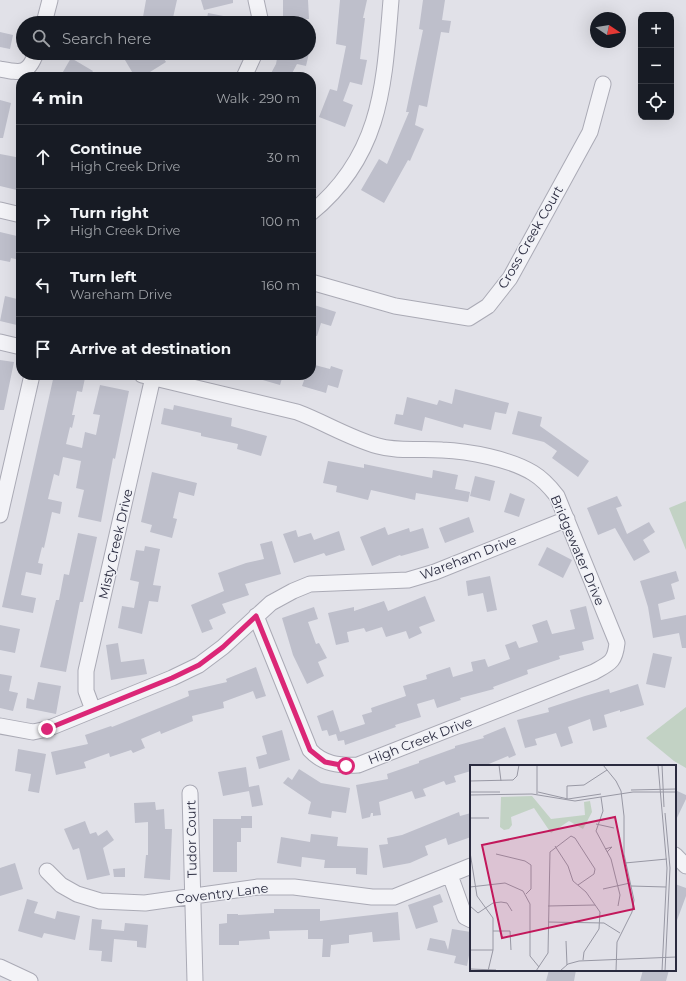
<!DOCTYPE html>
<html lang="en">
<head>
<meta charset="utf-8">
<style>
  body { margin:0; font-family:Montserrat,sans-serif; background:#20242c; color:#f1f3f6 }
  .controls { position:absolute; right:12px; top:12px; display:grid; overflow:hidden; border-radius:8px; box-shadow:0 4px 16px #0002 }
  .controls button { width:36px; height:36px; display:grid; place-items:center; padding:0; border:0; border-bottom:1px solid #363941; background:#171b24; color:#f1f3f6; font:20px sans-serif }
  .compass { position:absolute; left:590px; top:12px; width:36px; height:36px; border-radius:50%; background:#171b24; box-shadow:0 4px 16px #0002; rotate:102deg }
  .stop { position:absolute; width:12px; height:12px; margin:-9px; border:3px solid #db2777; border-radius:50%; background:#fff }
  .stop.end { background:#db2777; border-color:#fff; box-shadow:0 1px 4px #0008 }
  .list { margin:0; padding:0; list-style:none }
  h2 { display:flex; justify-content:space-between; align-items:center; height:52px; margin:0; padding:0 16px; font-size:17px }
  h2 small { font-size:13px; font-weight:400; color:#9ea1a6 }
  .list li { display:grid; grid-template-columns:26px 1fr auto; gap:12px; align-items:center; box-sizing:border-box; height:64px; padding:0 16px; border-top:1px solid #363941 }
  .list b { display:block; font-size:15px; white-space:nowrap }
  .list p { margin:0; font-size:13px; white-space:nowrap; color:#9ea1a6 }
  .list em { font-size:13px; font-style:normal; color:#9ea1a6 }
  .icon { flex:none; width:22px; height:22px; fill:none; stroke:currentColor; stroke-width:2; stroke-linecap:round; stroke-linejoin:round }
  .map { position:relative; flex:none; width:686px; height:981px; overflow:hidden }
  .search { position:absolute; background:#171b24; box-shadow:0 4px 16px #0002; left:16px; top:16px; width:300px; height:44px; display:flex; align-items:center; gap:10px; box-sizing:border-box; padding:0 14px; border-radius:22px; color:#9ea1a6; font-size:15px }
  .panel { position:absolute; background:#171b24; box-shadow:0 4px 16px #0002; left:16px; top:72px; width:300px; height:308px; border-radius:16px }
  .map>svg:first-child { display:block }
</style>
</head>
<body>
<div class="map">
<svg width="686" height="981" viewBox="0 0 686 981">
  <rect width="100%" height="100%" fill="#e1e1e8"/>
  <!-- green -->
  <path fill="#c2d2c4" d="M686 501V550L669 508Z
    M686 707V768L674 761 646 738Z"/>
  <!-- building -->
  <path fill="#bebfcb" d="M146 0H177L172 22 143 17Z
    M201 0H233V3L204 10Z
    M283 0H308L309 19 283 20Z
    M340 0H367L363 18H365L360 59 367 60 362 85 350 82 343 101 353 105 345 127 319 117 330 89 337 91 346 46 336 44Z
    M423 0H445L442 20 451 21 449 33 441 32 427 107 419 105 415 125 424 129 410 161 408 160 384 203 361 190 379 159 387 164 409 112H406L423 30 419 29Z
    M208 13 239 19V23H206Z
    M0 32 13 35 10 49 0 47Z
    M136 53H160L166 62 142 77H135L125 60Z
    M278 53H309L306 66 297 64 290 77H269L276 64Z
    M71 58 93 71 89 77H60Z
    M0 100 11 103 3 138H0Z
    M0 154 21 158V191L0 186Z
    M0 232 21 237 20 260 11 258 10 262 0 260Z
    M5 296 21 300V326L0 321Z
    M311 304 336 312 331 326 321 323 317 336 311 334Z
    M0 360 14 362 4 410H0Z
    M311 364 330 369 331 366 343 370 338 388 328 385 326 393 302 386 306 375H311Z
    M54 375H71L85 378 82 392 77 391 72 415H75L72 428 70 427 66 444 82 448 85 432 96 435 100 415 93 414 100 385 129 391 115 459 113 458 101 522 78 517 84 490 76 488 81 461 63 457 59 476 54 474 48 499 62 502 60 514 52 512 44 548 42 547 38 563 43 564 41 575 26 572 21 595 36 598 33 613 2 607Z
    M252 375H283L280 385 252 377Z
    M455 389 509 403 506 414 495 412 491 430 464 424 463 428 425 417 422 431 394 424 396 414 403 415 407 397 437 405 439 400 452 404Z
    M174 405 232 418 231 426 267 436 261 456 237 449 238 444 201 436V433L161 424 164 408 173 410Z
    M518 411 542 417 540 426 589 461 578 477 552 458 557 451 544 442 512 434Z
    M328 461 364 468V464L432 478 433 470 458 475 455 489 470 492 468 502 416 493 415 500 371 490 368 500 336 492 337 486 323 483Z
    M152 472 197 483 194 496 179 492 173 518 177 519 172 538 150 532 152 525 141 522Z
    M475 476 495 481 490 501 470 496Z
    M510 493 525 499 519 517 504 512Z
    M617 496 622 506 616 508 627 534 649 522 655 532 643 540 650 552 634 561 615 528 598 535 587 508Z
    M469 517 474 532 445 543 439 528Z
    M385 527 388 535 409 528 410 532 423 528 429 548 401 556 400 555 372 566 360 537Z
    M296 530 298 537 311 533 314 540 339 531 345 550 326 556 324 553 294 563 283 534Z
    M78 533 97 537 83 602H80L66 672 40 667 56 600H59L64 574 69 575Z
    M272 541 281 574 245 584 249 595 222 604 226 613 209 620 213 629 202 633 191 605 224 591 218 573 246 563 264 559 260 544Z
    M145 546 160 549 153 585 161 586 158 602 149 601 142 634 118 628 122 606 134 608 139 582 130 580 136 550 144 551Z
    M547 547 572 560 563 578 538 565Z
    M676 571 679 581 671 584 675 599 658 604 661 620 686 615V648H682L679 633 653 638 648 607 640 581Z
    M490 576 497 610 487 612 483 593 468 596 466 581Z
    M425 596 435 621 419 627 422 633 409 639 406 631 386 637 382 627 366 632 364 628 347 632 349 642 336 645 328 613 354 607V611L384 601 388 611Z
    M586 606 594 639 582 642 584 650 559 656 560 659 527 670 528 674 493 687 494 689 460 698 461 700 437 708 434 699 417 704 421 717 395 725 396 727 345 745 344 740 338 741 336 734 329 736 327 730 322 731 317 716 333 710 340 732 365 724 362 715 372 712 371 708 406 696 403 686 427 679 426 675 450 667 453 677 473 671 471 662 485 659 488 667 510 659 505 645 516 641 519 648 538 642 532 625 547 620 552 634 575 629 570 610Z
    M314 607 318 619 308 622 316 644 319 643 327 658 318 662 324 676 307 684 293 655 282 618Z
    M0 625 20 629 15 653 0 650Z
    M118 643 121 662 144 659 147 674 111 680 106 645Z
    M653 653 672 657 665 688 646 684Z
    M256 667 266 696 256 699 253 691 223 702 224 708 192 716 193 721 161 734 160 731 141 739 145 748 133 753 131 750 110 757 109 753 84 762 86 768 56 775 51 752 88 744 85 735 111 726 112 727 189 696 188 691 227 682 226 679Z
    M0 674 12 676 9 691 18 693 13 711 0 708Z
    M38 682 61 686 56 714 26 708 27 698 34 700Z
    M638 684 644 705 620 712V710L604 715 607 727 593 731 590 719 568 727 573 743 561 747 556 733 535 739 537 745 525 748 517 720 549 712 548 708 585 696 609 689 610 693Z
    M505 727 516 755 509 758 508 756 484 766H471V771L454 776 456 782 446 785 444 781 423 789 426 796 415 799 412 791 379 802 381 815 373 816V813H371L370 817 362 819 356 785 388 779 387 774 419 763V761L455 748V746L484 738 483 736Z
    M282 730 290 760 259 769 256 757 267 754 262 736Z
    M18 749 46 754 39 793 28 791 31 774 15 771Z
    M246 767 249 787 259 785 263 805 252 807 249 791 223 796 218 772Z
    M299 769 321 783 350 788 346 813 332 811 331 818 308 814 311 802 283 783 288 777 292 780Z
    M675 790 686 795V799L675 822Z
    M155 802 156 810 164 809 165 829H172L170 880 144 878 146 855H148V822L135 823 134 803Z
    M459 812 460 816 471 813V837L448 845 446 838 425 846 428 855 410 863 383 868 379 845 388 844 387 838 402 835Z
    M241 816H252V828H241V842H237V872H213V819H241Z
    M85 821 90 834 96 832 98 836 107 830 114 840 103 848 110 875 87 880 79 848 73 850 64 829Z
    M311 834 338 837 337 846 368 848 367 875 356 874V868H324L325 860 302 857 301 867 277 863 281 837 310 842Z
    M15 863 23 889 0 896V868Z
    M125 868V877H114L113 869Z
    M675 884 686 888V896L676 923Z
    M440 894 443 902 433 906 438 922 416 929 408 905Z
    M27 899 38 902 34 913 55 919 57 911 80 916 75 940 44 933 42 938 18 931Z
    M274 909H320V921L398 912 400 940 373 942 372 932 349 935V943L331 945 330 957H322L323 939H308V930L269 931 270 939 239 941V945H219V924L227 923V914H238V915L274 913Z
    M92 919 102 920 101 929 124 931 125 923 148 925 146 948 137 947V941L114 939 112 962 101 961 102 951 89 950Z
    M452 929 471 932V945L467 966 454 963 456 956 427 950 430 938 445 941 448 950Z
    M549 970H576L574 981H546Z
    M643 970H669L666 981H640Z"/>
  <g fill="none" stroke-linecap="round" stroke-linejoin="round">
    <defs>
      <path id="minor" d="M256 0 261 23
        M44 23 50 0
        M0 69C21 73 28 75 36 53
        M244 77 255 53
        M0 210 21 215
        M311 213C382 155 384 85 391 0
        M311 282 395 306 469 318 488 306 510 278 590 132 603 84
        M0 342 21 347
        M142 375 297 412C324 422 349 438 378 446 399 452 420 448 442 450 469 451 510 459 533 473 543 479 550 487 557 496L617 643C615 662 610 663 594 672L358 765C339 766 323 764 310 750L256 616
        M0 515 32 375
        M93 710 86 691V671L153 377
        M0 726 33 732 47 729 172 678 199 665 223 647 271 603 293 591 310 584 408 580 435 572 567 519
        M190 793 195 981
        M675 855 686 866
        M47 871 61 885 77 894 100 901 145 903 258 887H294L372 897H394L471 866
        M450 875 465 917 471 920
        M0 967 30 981"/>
    </defs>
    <!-- minor casing -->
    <use href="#minor" stroke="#aaaab5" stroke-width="17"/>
    <!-- minor -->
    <use href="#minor" stroke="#f3f3f7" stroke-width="15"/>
  </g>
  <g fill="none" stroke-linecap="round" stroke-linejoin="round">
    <!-- route -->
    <path stroke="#db2777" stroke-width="5" d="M47 729 172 678 199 665 223 647 256 616 310 750 325 762 346 766"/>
  </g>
  <g text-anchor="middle" stroke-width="3" stroke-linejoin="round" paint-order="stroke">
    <!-- street labels -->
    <g font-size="13" fill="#2a2b3f" stroke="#f0f1f6">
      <text transform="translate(530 237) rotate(-60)" y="5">Cross Creek Court</text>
      <text transform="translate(115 544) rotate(-77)" y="5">Misty Creek Drive</text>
      <text transform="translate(578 550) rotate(67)" y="5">Bridgewater Drive</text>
      <text transform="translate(468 557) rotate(-21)" y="5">Wareham Drive</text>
      <text transform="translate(420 740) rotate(-21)" y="5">High Creek Drive</text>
      <text transform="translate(191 839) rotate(-91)" y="5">Tudor Court</text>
      <text transform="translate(222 893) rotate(-7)" y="5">Coventry Lane</text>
    </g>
  </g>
  <!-- overview -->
  <g transform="translate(470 765)">
    <rect width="206" height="206" fill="#e1e1e8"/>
    <path d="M62 31 81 54 115 50 114 37 120 36 122 47 113 64 99 56 81 68 64 43 41 52 42 60 39 64 34 65 30 62 31 32Z" fill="#c2d2c4"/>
    <path fill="none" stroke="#9898a4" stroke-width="1" d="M29 0 31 16M133 0 146 16 151 26 154 51V89L164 135 162 147 147 177 146 206M188 0 197 103 192 206M192 0 194 42M0 16 43 15 47 11 49 0M161 25 206 24M0 27H30M68 27 98 34 131 29M67 29V0M0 30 62 29 105 36 163 27H206M131 32 133 46 126 66 141 94 150 130 148 141M97 34V21L114 20 137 5M195 48 200 103 195 206M0 53H19M126 59 144 63M85 81 98 101 103 116 116 127 130 147 129 164 114 187 113 195M135 84 142 82 137 87M0 87 7 131 23 153V185L18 206M26 89 55 96 61 100V124L56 129M155 98 197 94M161 121 196 122M0 122 35 118 53 126 60 139V191L69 202M133 124 160 118M0 141 8 148 23 138 31 137 37 138 42 146M78 141 125 140M78 157 134 158 150 168M23 166H40L41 185M96 176 97 200M0 185H23M0 204 26 205M66 206 78 188 80 87 101 71 105 73 125 104 124 109 108 120M90 206 98 199 109 196 206 192"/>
    <path fill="#c2185b" fill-opacity="0.15" stroke="#c2185b" stroke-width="2" d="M145 52 164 144 32 173 12 80Z"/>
    <rect width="206" height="206" fill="none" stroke="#2a2b3f" stroke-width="2"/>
  </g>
</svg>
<div class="controls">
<button>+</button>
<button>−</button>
<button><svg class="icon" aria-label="locate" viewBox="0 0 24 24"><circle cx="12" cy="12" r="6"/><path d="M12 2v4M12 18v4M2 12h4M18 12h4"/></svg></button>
</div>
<svg class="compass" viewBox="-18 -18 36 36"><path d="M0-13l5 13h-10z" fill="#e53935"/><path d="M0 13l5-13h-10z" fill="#9ea1a6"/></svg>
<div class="stop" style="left:346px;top:766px"></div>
<div class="stop end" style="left:47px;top:729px"></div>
<div class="search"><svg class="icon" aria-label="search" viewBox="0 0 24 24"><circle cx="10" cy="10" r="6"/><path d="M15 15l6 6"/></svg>Search here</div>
<section class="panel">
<h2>4 min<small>Walk · 290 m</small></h2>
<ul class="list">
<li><svg class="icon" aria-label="ahead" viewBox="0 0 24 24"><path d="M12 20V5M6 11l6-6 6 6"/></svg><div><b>Continue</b><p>High Creek Drive</p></div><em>30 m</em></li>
<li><svg class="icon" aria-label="right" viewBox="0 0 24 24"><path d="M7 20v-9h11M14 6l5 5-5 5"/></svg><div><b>Turn right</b><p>High Creek Drive</p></div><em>100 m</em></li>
<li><svg class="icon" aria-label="left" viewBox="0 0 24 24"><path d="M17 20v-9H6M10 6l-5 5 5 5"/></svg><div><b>Turn left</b><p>Wareham Drive</p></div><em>160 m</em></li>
<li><svg class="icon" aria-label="arrive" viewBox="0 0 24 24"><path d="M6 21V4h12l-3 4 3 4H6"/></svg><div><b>Arrive at destination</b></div></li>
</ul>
</section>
</div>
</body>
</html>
